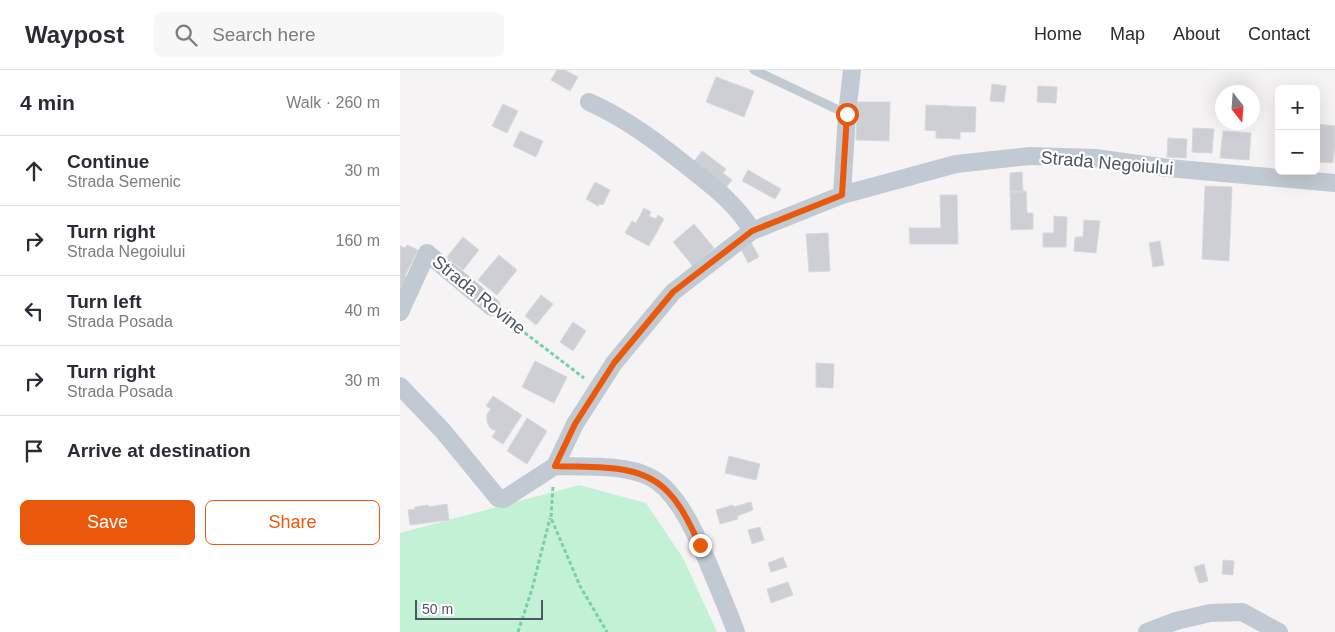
<!DOCTYPE html>
<html lang="en">
<head>
<meta charset="utf-8">
<style>
  body { margin:0; font-family:Helvetica,sans-serif; background:#f7f7f7; color:#2b2b33 }
  .controls { position:absolute; right:15px; top:15px; display:grid; overflow:hidden; border-radius:8px; box-shadow:0 5px 20px #0002 }
  .controls button { width:45px; height:45px; display:grid; place-items:center; padding:0; border:0; border-bottom:1px solid #e1e1e2; background:#fff; color:#2b2b33; font:25px sans-serif }
  .compass { position:absolute; left:815px; top:15px; width:45px; height:45px; border-radius:50%; background:#fff; box-shadow:0 5px 20px #0002; rotate:163deg }
  .scale { position:absolute; left:15px; bottom:12px; width:128px; box-sizing:border-box; padding-left:5px; border:2px solid #4a5661; border-top:0; font-size:14px; line-height:18px; white-space:nowrap; color:#4a5661; -webkit-text-stroke:4px #fff; paint-order:stroke }
  .stop { position:absolute; width:15px; height:15px; margin:-11px; border:4px solid #ea580c; border-radius:50%; background:#fff }
  .stop.end { background:#ea580c; border-color:#fff; box-shadow:0 1px 5px #0008 }
  .list { margin:0; padding:0; list-style:none }
  h2 { display:flex; justify-content:space-between; align-items:center; height:65px; margin:0; padding:0 20px; font-size:21px }
  h2 small { font-size:16px; font-weight:400; color:#7c7c81 }
  .list li { display:grid; grid-template-columns:32px 1fr auto; gap:15px; align-items:center; box-sizing:border-box; height:70px; padding:0 20px; border-top:1px solid #e1e1e2 }
  .list b { display:block; font-size:19px; white-space:nowrap }
  .list p { margin:0; font-size:16px; white-space:nowrap; color:#7c7c81 }
  .list em { font-size:16px; font-style:normal; color:#7c7c81 }
  .actions { display:flex; gap:10px; padding:15px 20px }
  .actions a { flex:1; padding:11px 0; border:1px solid #ea580c; border-radius:8px; text-align:center; font-size:18px; color:#ea580c }
  .actions .main { background:#ea580c; color:#fff }
  .icon { flex:none; width:28px; height:28px; fill:none; stroke:currentColor; stroke-width:2; stroke-linecap:round; stroke-linejoin:round }
  .map { position:relative; flex:none; width:935px; height:562px; overflow:hidden }
  header { display:flex; align-items:center; gap:30px; box-sizing:border-box; height:70px; padding:0 25px; background:#fff; border-bottom:1px solid #e1e1e2 }
  header strong { font-size:24px }
  nav { display:flex; gap:28px; margin-inline-start:auto; font-size:18px }
  .search { width:350px; height:45px; background:#f7f7f7; display:flex; align-items:center; gap:12px; box-sizing:border-box; padding:0 18px; border-radius:8px; color:#7c7c81; font-size:19px }
  main { display:flex }
  aside { flex:1; background:#fff }
  .map>svg:first-child { display:block }
</style>
</head>
<body>
<header>
<strong>Waypost</strong>
<div class="search"><svg class="icon" aria-label="search" viewBox="0 0 24 24"><circle cx="10" cy="10" r="6"/><path d="M15 15l6 6"/></svg>Search here</div>
<nav><a>Home</a><a>Map</a><a>About</a><a>Contact</a></nav>
</header>
<main>
<aside>
<h2>4 min<small>Walk · 260 m</small></h2>
<ul class="list">
<li><svg class="icon" aria-label="ahead" viewBox="0 0 24 24"><path d="M12 20V5M6 11l6-6 6 6"/></svg><div><b>Continue</b><p>Strada Semenic</p></div><em>30 m</em></li>
<li><svg class="icon" aria-label="right" viewBox="0 0 24 24"><path d="M7 20v-9h11M14 6l5 5-5 5"/></svg><div><b>Turn right</b><p>Strada Negoiului</p></div><em>160 m</em></li>
<li><svg class="icon" aria-label="left" viewBox="0 0 24 24"><path d="M17 20v-9H6M10 6l-5 5 5 5"/></svg><div><b>Turn left</b><p>Strada Posada</p></div><em>40 m</em></li>
<li><svg class="icon" aria-label="right" viewBox="0 0 24 24"><path d="M7 20v-9h11M14 6l5 5-5 5"/></svg><div><b>Turn right</b><p>Strada Posada</p></div><em>30 m</em></li>
<li><svg class="icon" aria-label="arrive" viewBox="0 0 24 24"><path d="M6 21V4h12l-3 4 3 4H6"/></svg><div><b>Arrive at destination</b></div></li>
</ul>
<div class="actions"><a class="main">Save</a><a>Share</a></div>
</aside>
<div class="map">
<svg width="935" height="562" viewBox="0 0 935 562">
  <rect width="100%" height="100%" fill="#f5f3f3"/>
  <!-- green -->
  <path fill="#c3f1d5" d="M179 415 246 433 283 488 317 562H0V463Z"/>
  <!-- building -->
  <path fill="#cdcfd5" stroke="#d7d9de" d="M157 0H165L178 7 170 21 151 10Z
    M316 7 354 21 344 47 306 32Z
    M592 14 606 16 604 32 590 31Z
    M638 16 657 17 656 33 637 32Z
    M457 32H490L489 71 456 70Z
    M103 34 118 41 107 63 92 56Z
    M526 35 576 37 575 62H560V69L536 68V61L525 60Z
    M916 54 935 56V76L933 93 916 92Z
    M793 58 814 59 812 83 792 82Z
    M120 61 143 71 136 87 113 76Z
    M823 61 851 63 849 90 820 88Z
    M768 68 787 69 786 88 767 87Z
    M302 81 326 99 323 103 332 110 325 119 292 94Z
    M348 100 381 119 375 129 342 111Z
    M622 102 623 122H610V103Z
    M195 112 210 120 203 135 199 134 198 136 186 129Z
    M805 116 832 117 829 191 802 189Z
    M626 121 627 143H633V159L611 160 610 122Z
    M540 125H557L558 174H510L509 158H541Z
    M244 138 251 142 249 146 256 149 258 145 264 149 249 176 225 163 232 151 236 153Z
    M654 146 667 147 666 177H643V163H654Z
    M684 150 700 151 696 183 674 181 675 167H683Z
    M294 154 314 178 293 196 273 172Z
    M428 163 430 201 409 202 406 164Z
    M63 167 79 180 63 200 47 187Z
    M760 171 764 195 753 197 749 173Z
    M351 172 359 187 348 193 340 177Z
    M7 175 18 180 5 206 9 207 0 221V176L5 178Z
    M99 185 117 200 97 225 78 210Z
    M141 225 153 234 136 255 125 246Z
    M173 252 186 261 173 281 160 272Z
    M135 291 167 307 154 333 122 317Z
    M416 293 434 294 433 318 416 317Z
    M93 326 122 345 103 374 92 367 96 361 90 358 87 352V344L91 339 86 336Z
    M127 348 147 361 127 394 107 381Z
    M329 386 360 394 356 410 325 403Z
    M351 432 353 440 337 446 338 449 320 454 316 440 333 435 334 437Z
    M47 434 49 450 10 455 8 440 15 439V437L28 435 29 437Z
    M360 457 364 470 352 474 348 460Z
    M383 487 387 497 371 502 368 493Z
    M823 490 834 491 833 505 822 504Z
    M804 494 808 511 799 513 794 497Z
    M388 512 393 525 371 533 367 519Z"/>
  <g fill="none" stroke-linecap="round" stroke-linejoin="round">
    <!-- path -->
    <path stroke="#7ad0a6" stroke-width="3" stroke-dasharray="4 2.5" stroke-linecap="butt" d="M104 247 184 308
      M153 417 151 448 180 516 207 562
      M118 562 132 519 150 448"/>
    <!-- service -->
    <path stroke="#c1cad2" stroke-width="9" d="M354 0 447 44"/>
    <!-- minor -->
    <path stroke="#c1cad2" stroke-width="18" d="M189 32C225 48 257 72 287 96 311 115 337 134 352 161
      M442 125 447 44 452 0
      M0 242 27 183 92 237
      M0 316 43 361 98 428 104 429 155 396
      M155 396 175 354 214 293 273 222 352 161 442 125 556 94 630 86 695 88 768 98 935 113
      M155 396C183 397 224 394 250 407 281 423 300 474 313 505 321 524 329 543 336 562
      M747 562 776 551 810 543 842 542 879 562"/>
  </g>
  <g fill="none" stroke-linecap="round" stroke-linejoin="round">
    <!-- route -->
    <path stroke="#ea580c" stroke-width="6" d="M300 475C291 457 282 436 268 422 240 392 193 398 155 396L175 354 214 293 273 222 352 161 442 125 447 44"/>
  </g>
  <g text-anchor="middle" stroke-width="4.5" stroke-linejoin="round" paint-order="stroke">
    <!-- street labels -->
    <g font-size="18" fill="#4a5661" stroke="#fff">
      <text transform="translate(707 93) rotate(5)" y="6">Strada Negoiului</text>
      <text transform="translate(79 225) rotate(39)" y="6">Strada Rovine</text>
    </g>
  </g>
</svg>
<div class="controls">
<button>+</button>
<button>−</button>
</div>
<svg class="compass" viewBox="-18 -18 36 36"><path d="M0-13l5 13h-10z" fill="#e53935"/><path d="M0 13l5-13h-10z" fill="#7c7c81"/></svg>
<div class="scale">50 m</div>
<div class="stop" style="left:447px;top:44px"></div>
<div class="stop end" style="left:300px;top:475px"></div>
</div>
</main>
</body>
</html>
